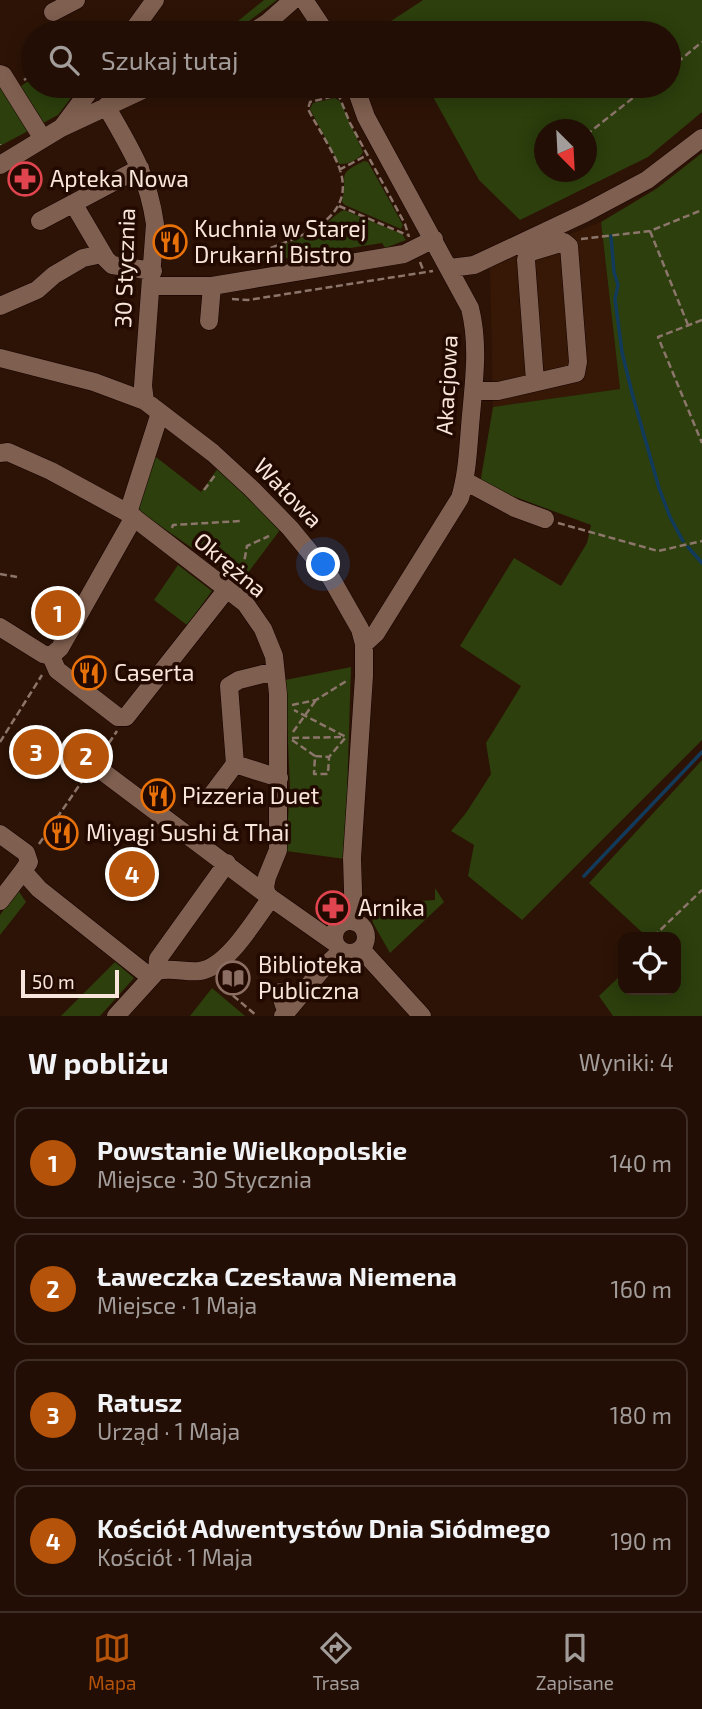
<!DOCTYPE html>
<html lang="pl">
<head>
<meta charset="utf-8">
<style>
  body { margin:0; font-family:"Exo 2",sans-serif; background:#2e1c13; color:#f1f3f6 }
  .controls { position:absolute; right:21px; bottom:21px; display:grid; overflow:hidden; border-radius:14px; box-shadow:0 4px 18px #0003 }
  .controls button { width:63px; height:63px; display:grid; place-items:center; padding:0; border:0; border-bottom:2px solid #3f2e26; background:#220e04; color:#f1f3f6; font:35px sans-serif }
  .compass { position:absolute; left:534px; top:119px; width:63px; height:63px; border-radius:50%; background:#220e04; box-shadow:0 4px 18px #0003; rotate:156deg }
  .scale { position:absolute; left:21px; bottom:18px; width:98px; box-sizing:border-box; padding-left:7px; border:4px solid #f8e5dc; border-top:0; font-size:19px; line-height:24px; white-space:nowrap; color:#f8e5dc; -webkit-text-stroke:5px #230a01; paint-order:stroke }
  .you { position:absolute; left:324px; top:565px; width:24px; height:24px; margin:-18px; border:5px solid #fff; border-radius:50%; background:#1a73e8; box-shadow:0 0 0 10px #1a73e833 }
  .badge { display:grid; place-items:center; width:46px; height:46px; border-radius:50%; background:#b45309; color:#fff; font-size:23px; font-weight:700 }
  .pin { position:absolute; translate:-50% -50%; border:4px solid #fff; box-shadow:0 2px 7px #0006 }
  .list { margin:0; padding:0; list-style:none }
  h2 { display:flex; justify-content:space-between; align-items:center; height:91px; margin:0; padding:0 28px; font-size:30px }
  h2 small { font-size:23px; font-weight:400; color:#a29c9a }
  .list li { display:grid; grid-template-columns:46px 1fr auto; gap:21px; align-items:center; box-sizing:border-box; height:112px; margin:0 14px 14px; padding:0 14px; border:2px solid #3f2e26; border-radius:14px }
  .list b { display:block; font-size:26px; white-space:nowrap }
  .list p { margin:0; font-size:23px; white-space:nowrap; color:#a29c9a }
  .list em { font-size:23px; font-style:normal; color:#a29c9a }
  .icon { flex:none; width:38px; height:38px; fill:none; stroke:currentColor; stroke-width:2; stroke-linecap:round; stroke-linejoin:round }
  .map { position:relative; flex:none; width:702px; height:1016px; overflow:hidden }
  .search { position:absolute; background:#220e04; box-shadow:0 4px 18px #0003; left:21px; right:21px; top:21px; height:77px; display:flex; align-items:center; gap:18px; box-sizing:border-box; padding:0 24px; border-radius:38px; color:#a29c9a; font-size:26px }
  .sheet { height:595px; background:#220e04 }
  nav { display:flex; justify-content:space-around; align-items:center; box-sizing:border-box; height:98px; border-top:2px solid #3f2e26; background:#220e04; font-size:19px; color:#a29c9a }
  nav a { display:grid; justify-items:center; gap:4px }
  nav .on { color:#b45309 }
  .map>svg:first-child { display:block }
</style>
</head>
<body>
<div class="map">
<svg width="702" height="1016" viewBox="0 0 702 1016">
  <rect width="100%" height="100%" fill="#2d1306"/>
  <!-- built -->
  <path fill="#371806" d="M601 222 620 389 493 407 490 265Z"/>
  <!-- green -->
  <path fill="#2c3f0c" fill-rule="evenodd" d="M264 0H277L237 30 233 25Z
    M423 0H702V112L648 157 520 220 479 180 427 86H669V33H398L391 21ZM544 130H586V172H544Z
    M33 78V86H80L58 115 0 146V88L9 94Z
    M335 98 340 101 363 152C360 159 347 165 339 164L310 109 313 103Z
    M702 153V740L522 920 468 876 474 845 451 831 466 813 491 774 486 743 521 686 460 646 514 558 561 586 587 543 591 525 480 484 493 407 620 389 601 222 656 189Z
    M364 161 368 162 403 225 401 229 345 205 342 202C349 173 334 176 364 161Z
    M344 210 402 234 406 240 385 248 382 243 255 263 253 261 255 257 317 231C325 226 337 212 344 210Z
    M152 454 201 492 218 468 280 530 241 582 136 509Z
    M178 565 212 591 187 625 154 600Z
    M351 667 345 859 286 851 290 786 285 680Z
    M702 760V1016H613L599 996 623 973V990H676V937H647L589 883Z
    M435 888 444 902 390 953 373 923 370 906 418 910 419 901 435 900Z
    M18 890 26 902 0 935V915Z
    M115 962 134 978 100 1016H61Z
    M212 988 245 1016H190Z"/>
  <g fill="none" stroke-linecap="round" stroke-linejoin="round">
    <!-- stream -->
    <path stroke="#123b5b" stroke-width="3.5" d="M611 236 614 272 618 285 615 299 622 352 632 393 659 488 670 517 683 541
      M688 547 702 563
      M584 876 702 752"/>
    <defs>
      <path id="minor" d="M304 0 326 33
        M53 12 76 0
        M131 33 155 0
        M251 33 267 23 293 0
        M0 74 3 75 43 139
        M355 86 366 117 470 308C480 348 473 387 470 427 468 451 467 475 460 498L376 633 364 644
        M106 106C130 148 148 175 155 224L143 386 145 401
        M63 126 93 86
        M0 165 61 128 151 86
        M73 203 106 259 112 265 153 271
        M40 221 140 168
        M450 268 474 265 585 213 647 180 702 138
        M152 286H212L404 254 434 239
        M0 306 37 290 54 275 83 258 102 254
        M209 321 212 286
        M0 358 94 382 145 401 213 453 252 489 290 528 331 578 360 629 364 644V676L352 858 354 922
        M474 391H498L576 373 578 362 569 246 564 242 528 253 526 260 535 381
        M0 453 8 452 51 471 128 513 245 603 263 629 274 656 278 694V850L267 877 265 887 267 895
        M465 481 515 508 545 519
        M128 513 160 413
        M0 627 43 654 51 656
        M51 656 57 670 118 717H126L227 589
        M51 656 60 648 134 517
        M275 671 239 680 229 686 235 764 279 778
        M94 765 271 898 335 943
        M211 796 235 764
        M0 834 26 853 29 862 23 871 39 889 150 977
        M0 901 23 871
        M334 937a16 16 0 1 1 32 0a16 16 0 1 1-32 0Z
        M361 949 422 1016
        M157 971C172 967 186 973 200 971 228 967 255 919 271 898
        M280 992 284 1005 288 1009
        M116 1016 157 971 158 959 227 863
        M283 1016 325 966 341 951"/>
    </defs>
    <!-- minor casing -->
    <use href="#minor" stroke="#140100" stroke-width="19"/>
    <!-- path -->
    <path stroke="#8c756a" stroke-width="2.5" stroke-dasharray="7 3.5" stroke-linecap="butt" d="M100 33 119 22
      M669 69 702 42
      M24 80 33 74
      M586 135 648 86
      M0 144V145
      M339 170 367 155
      M339 206 407 235
      M650 231 688 325
      M581 239 650 231 702 210
      M420 262 424 272
      M252 265 250 256C287 240 355 226 341 173 336 155 317 127 308 109L310 102 335 96H339L350 123 405 224 409 237
      M232 299 248 300 433 271
      M702 320 658 337 702 443
      M204 490 216 474
      M558 523 658 551 702 541
      M172 528 173 525 241 521
      M0 574 17 577
      M238 579 243 568 247 546 269 536
      M292 705 316 700 348 680
      M293 732 316 700
      M292 738 344 737
      M292 740 315 756 314 774H328L329 757 346 737 294 710
      M0 742 42 675
      M103 752 117 731
      M315 756 329 757
      M39 844 85 777
      M653 937 702 890
      M217 982 257 1016"/>
    <!-- minor -->
    <use href="#minor" stroke="#7f5f4f" stroke-width="18"/>
  </g>
  <!-- icons -->
  <defs>
    <symbol id="pharmacy-ring" viewBox="-11 -11 22 22"><circle r="9.5" fill="#230a01" stroke="#e0444e" stroke-width="1.5"/><path d="M-2-6h4v4h4v4h-4v4h-4v-4h-4v-4h4Z" fill="#e0444e"/></symbol>
    <symbol id="restaurant-ring" viewBox="-11 -11 22 22"><circle r="9.5" fill="#230a01" stroke="#e8710a" stroke-width="1.5"/><path d="M-5-6h1v4h1v-4h1v4h1v-4h1v5L-1.5 .5V6h-2V.5L-5-1ZM5-6V6H3V1.5H1.5Q1.5-4 5-6Z" fill="#e8710a"/></symbol>
    <symbol id="library-ring" viewBox="-11 -11 22 22"><circle r="9.5" fill="#230a01" stroke="#8d6e63" stroke-width="1.5"/><path d="M-6-4Q-3-5.5-.7-3.5V5Q-3 3-6 4ZM6-4Q3-5.5 .7-3.5V5Q3 3 6 4Z" fill="#8d6e63"/></symbol>
  </defs>
  <g fill-rule="evenodd">
    <use href="#pharmacy-ring" x="6" y="160" width="38" height="38"/>
    <use href="#restaurant-ring" x="151" y="223" width="38" height="38"/>
    <use href="#restaurant-ring" x="70" y="654" width="38" height="38"/>
    <use href="#restaurant-ring" x="139" y="777" width="38" height="38"/>
    <use href="#restaurant-ring" x="42" y="814" width="38" height="38"/>
    <use href="#pharmacy-ring" x="314" y="889" width="38" height="38"/>
    <use href="#library-ring" x="214" y="959" width="38" height="38"/>
  </g>
  <g text-anchor="middle" stroke-width="7" stroke-linejoin="round" paint-order="stroke">
    <!-- poi labels -->
    <g font-size="23" fill="#f8e5dc" stroke="#230a01" text-anchor="start">
      <text x="50" y="187">Apteka Nowa</text>
      <text x="194" y="237">Kuchnia w Starej<tspan x="194" dy="26">Drukarni Bistro</tspan></text>
      <text x="114" y="681">Caserta</text>
      <text x="182" y="804">Pizzeria Duet</text>
      <text x="86" y="841">Miyagi Sushi &amp; Thai</text>
      <text x="358" y="916">Arnika</text>
      <text x="258" y="973">Biblioteka<tspan x="258" dy="26">Publiczna</tspan></text>
    </g>
    <!-- street labels -->
    <g font-size="23" fill="#f8e5dc" stroke="#230a01">
      <text transform="translate(125 268) rotate(-88)" y="8">30 Stycznia</text>
      <text transform="translate(447 385) rotate(-87)" y="8">Akacjowa</text>
      <text transform="translate(288 493) rotate(46)" y="8">Wałowa</text>
      <text transform="translate(230 565) rotate(40)" y="8">Okrężna</text>
    </g>
  </g>
</svg>
<div class="controls">
<button><svg class="icon" aria-label="locate" viewBox="0 0 24 24"><circle cx="12" cy="12" r="6"/><path d="M12 2v4M12 18v4M2 12h4M18 12h4"/></svg></button>
</div>
<svg class="compass" viewBox="-18 -18 36 36"><path d="M0-13l5 13h-10z" fill="#e53935"/><path d="M0 13l5-13h-10z" fill="#a29c9a"/></svg>
<div class="scale">50 m</div>
<div class="you"></div>
<div class="pin badge" style="left:58px;top:613px">1</div>
<div class="pin badge" style="left:86px;top:756px">2</div>
<div class="pin badge" style="left:36px;top:752px">3</div>
<div class="pin badge" style="left:132px;top:874px">4</div>
<div class="search"><svg class="icon" aria-label="search" viewBox="0 0 24 24"><circle cx="10" cy="10" r="6"/><path d="M15 15l6 6"/></svg>Szukaj tutaj</div>
</div>
<section class="sheet">
<h2>W pobliżu<small>Wyniki: 4</small></h2>
<ul class="list">
<li><span class="badge">1</span><div><b>Powstanie Wielkopolskie</b><p>Miejsce · 30 Stycznia</p></div><em>140 m</em></li>
<li><span class="badge">2</span><div><b>Ławeczka Czesława Niemena</b><p>Miejsce · 1 Maja</p></div><em>160 m</em></li>
<li><span class="badge">3</span><div><b>Ratusz</b><p>Urząd · 1 Maja</p></div><em>180 m</em></li>
<li><span class="badge">4</span><div><b>Kościół Adwentystów Dnia Siódmego</b><p>Kościół · 1 Maja</p></div><em>190 m</em></li>
</ul>
</section>
<nav>
<a class="on"><svg class="icon" aria-label="map" viewBox="0 0 24 24"><path d="M3 6l6-2 6 2 6-2v14l-6 2-6-2-6 2zM9 4v14M15 6v14"/></svg>Mapa</a>
<a><svg class="icon" aria-label="directions" viewBox="0 0 24 24"><path d="M12 3l9 9-9 9-9-9zM9 14v-3h6M13 9l2 2-2 2"/></svg>Trasa</a>
<a><svg class="icon" aria-label="saved" viewBox="0 0 24 24"><path d="M7 4h10v16l-5-4-5 4z"/></svg>Zapisane</a>
</nav>
</body>
</html>
